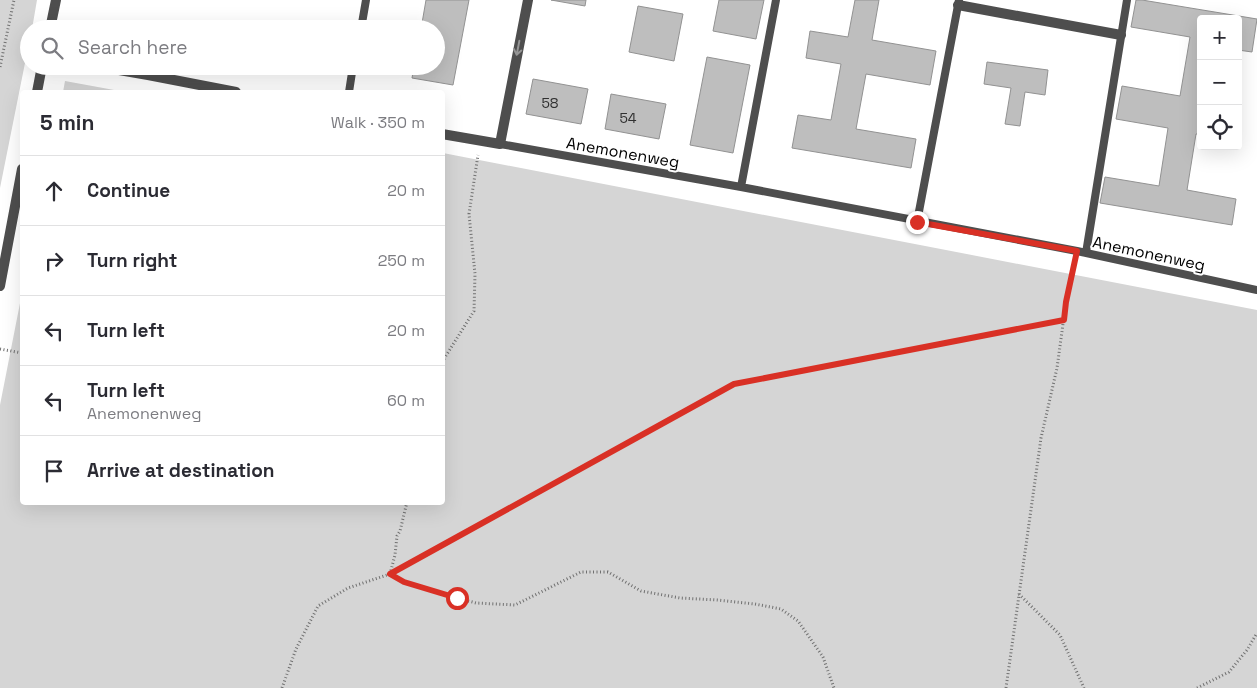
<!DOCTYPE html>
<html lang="en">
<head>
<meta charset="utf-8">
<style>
  body { margin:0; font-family:"Space Grotesk",sans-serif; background:#f7f7f7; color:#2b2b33 }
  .controls { position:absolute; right:15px; top:15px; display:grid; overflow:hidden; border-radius:5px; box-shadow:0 5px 20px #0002 }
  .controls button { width:45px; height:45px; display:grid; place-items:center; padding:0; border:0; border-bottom:1px solid #e1e1e2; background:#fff; color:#2b2b33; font:25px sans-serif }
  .stop { position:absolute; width:15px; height:15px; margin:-11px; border:4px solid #d93025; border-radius:50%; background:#fff }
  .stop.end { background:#d93025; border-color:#fff; box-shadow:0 1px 5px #0008 }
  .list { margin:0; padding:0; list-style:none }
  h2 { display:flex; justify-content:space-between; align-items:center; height:65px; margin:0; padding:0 20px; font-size:21px }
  h2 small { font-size:16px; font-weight:400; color:#7c7c81 }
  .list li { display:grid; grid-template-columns:32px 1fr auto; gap:15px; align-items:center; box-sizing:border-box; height:70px; padding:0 20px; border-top:1px solid #e1e1e2 }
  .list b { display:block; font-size:19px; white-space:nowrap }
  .list p { margin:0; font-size:16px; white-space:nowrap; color:#7c7c81 }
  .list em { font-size:16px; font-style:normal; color:#7c7c81 }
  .icon { flex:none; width:28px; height:28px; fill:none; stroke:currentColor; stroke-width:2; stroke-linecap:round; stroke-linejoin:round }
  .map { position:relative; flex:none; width:1257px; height:688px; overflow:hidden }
  .search { position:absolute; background:#fff; box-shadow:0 5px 20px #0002; left:20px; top:20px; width:425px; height:55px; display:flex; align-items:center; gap:12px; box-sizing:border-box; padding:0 18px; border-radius:28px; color:#7c7c81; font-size:19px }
  .panel { position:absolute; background:#fff; box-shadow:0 5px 20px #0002; left:20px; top:90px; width:425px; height:415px; border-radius:5px }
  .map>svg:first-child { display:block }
</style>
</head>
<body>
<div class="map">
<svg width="1257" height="688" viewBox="0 0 1257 688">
  <rect width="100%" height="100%" fill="#fff"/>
  <!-- green -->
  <path fill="#d5d5d5" d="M0 0H37L32 29H29V43L0 188Z
    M65 81 125 92H63Z
    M443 153 1257 310V688H0V405L22 293V502H442Z"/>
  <!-- building -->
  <path fill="#bebebe" stroke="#929292" d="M426 0H469L453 85 412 78 414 66H436V29H421Z
    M551 0H586L585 6Z
    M719 0H764L756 39 713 31Z
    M855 0H879L872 40 936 51 930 85 866 74 856 129 916 139 911 168 792 148 798 115 831 120 841 64 806 58 810 31 848 37Z
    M1136 0H1142L1257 19 1252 52 1238 50V19H1201V134H1196L1187 190 1236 199 1232 225 1100 203 1105 177 1159 186 1168 128 1116 119 1122 86 1180 96 1190 37 1131 27Z
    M638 6 683 14 674 61 629 52Z
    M707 57 750 65 733 153 690 145Z
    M987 62 1048 70 1045 95 1025 92 1020 126 1005 124 1011 88 984 84Z
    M533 79 588 89 581 124 526 114Z
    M611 94 666 104 659 139 605 129Z"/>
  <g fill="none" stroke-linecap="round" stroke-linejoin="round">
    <!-- path -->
    <path stroke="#707070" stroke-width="3" stroke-dasharray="1 2.5" stroke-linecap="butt" d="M0 67 14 0
      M0 349 22 353
      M442 362 474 311 475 274 469 214 478 155
      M390 574 734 384 1064 320
      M390 574 395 555 397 536 400 531 407 502
      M1019 594 1060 635 1084 688
      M282 688 296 649 318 606 348 588 390 574 404 582 438 593 476 603 515 605 581 572H608L641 591 680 598 717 600 755 604 781 609 798 621 823 657 834 688
      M1006 688 1041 438 1057 368 1066 302 1075 262
      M1197 688 1229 672 1247 650 1257 633"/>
    <!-- service -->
    <path stroke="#4e4e4e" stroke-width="8" d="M361 29 366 0
      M349 92 353 66
      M500 144 741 187 1077 251 1257 290
      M741 187 776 0
      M917 222 959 0
      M1086 253 1127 0"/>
    <!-- minor -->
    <path stroke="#4e4e4e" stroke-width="10" d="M958 5 1121 35
      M50 29 56 0
      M96 66 148 75 236 92
      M37 92 42 66
      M442 134 500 144 528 0
      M0 286 22 169"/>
  </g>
  <!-- one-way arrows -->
  <defs><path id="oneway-shaft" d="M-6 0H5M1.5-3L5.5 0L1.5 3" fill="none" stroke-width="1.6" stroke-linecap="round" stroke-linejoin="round" transform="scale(1.25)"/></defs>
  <use stroke="#959595" href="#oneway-shaft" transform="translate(518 48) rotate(101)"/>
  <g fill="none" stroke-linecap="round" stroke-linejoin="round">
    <!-- route -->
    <path stroke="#d93025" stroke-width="6" d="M457 598 404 582 390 574 734 384 1064 320 1066 302 1077 251 917 222"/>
  </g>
  <g text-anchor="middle" stroke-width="4" stroke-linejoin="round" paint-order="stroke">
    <!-- number labels -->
    <g font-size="14" fill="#303030">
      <text x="550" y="108">58</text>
      <text x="628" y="123">54</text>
    </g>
    <!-- street labels -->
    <g font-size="16" fill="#000" stroke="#fff">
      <text transform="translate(623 152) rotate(10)" y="6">Anemonenweg</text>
      <text transform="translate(1149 253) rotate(12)" y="6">Anemonenweg</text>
    </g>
  </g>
</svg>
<div class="controls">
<button>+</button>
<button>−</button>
<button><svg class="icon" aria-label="locate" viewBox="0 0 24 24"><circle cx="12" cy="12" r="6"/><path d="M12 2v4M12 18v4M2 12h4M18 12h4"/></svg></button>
</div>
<div class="stop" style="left:457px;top:598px"></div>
<div class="stop end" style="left:917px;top:222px"></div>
<div class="search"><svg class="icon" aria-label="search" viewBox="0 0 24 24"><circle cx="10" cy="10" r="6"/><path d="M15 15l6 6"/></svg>Search here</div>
<section class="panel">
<h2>5 min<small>Walk · 350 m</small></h2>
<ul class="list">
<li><svg class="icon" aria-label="ahead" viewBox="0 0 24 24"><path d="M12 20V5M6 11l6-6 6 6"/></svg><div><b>Continue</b></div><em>20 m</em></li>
<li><svg class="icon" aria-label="right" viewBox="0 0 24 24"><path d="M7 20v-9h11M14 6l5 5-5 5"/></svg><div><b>Turn right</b></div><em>250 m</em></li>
<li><svg class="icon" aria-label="left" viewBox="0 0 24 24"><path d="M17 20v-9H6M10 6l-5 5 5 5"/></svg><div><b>Turn left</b></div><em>20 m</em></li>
<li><svg class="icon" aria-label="left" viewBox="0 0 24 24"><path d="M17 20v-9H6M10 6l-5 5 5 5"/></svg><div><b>Turn left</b><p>Anemonenweg</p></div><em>60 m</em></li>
<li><svg class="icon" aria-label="arrive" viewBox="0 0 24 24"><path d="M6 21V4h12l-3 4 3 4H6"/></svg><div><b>Arrive at destination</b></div></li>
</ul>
</section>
</div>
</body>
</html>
